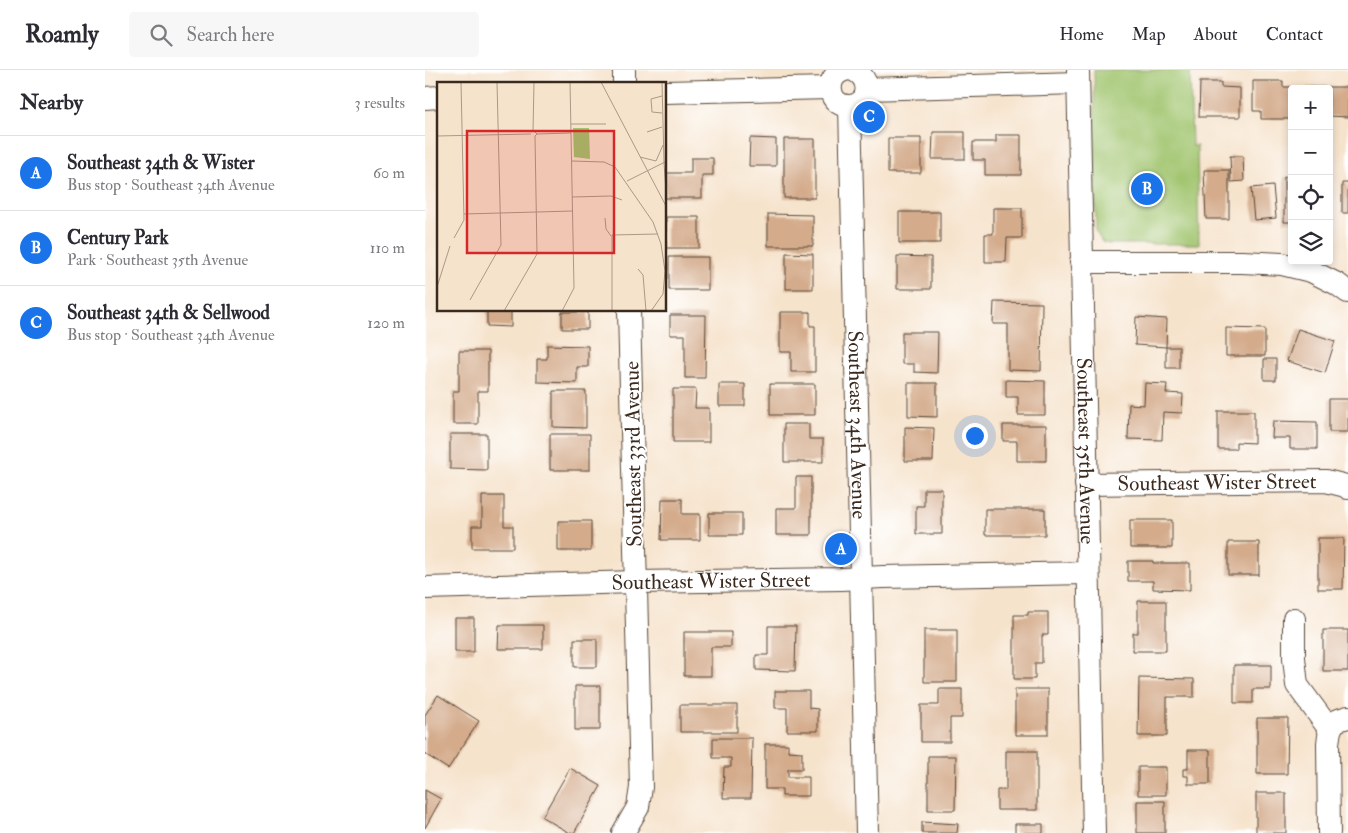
<!DOCTYPE html>
<html lang="en">
<head>
<meta charset="utf-8">
<style>
  body { margin:0; font-family:"IM FELL Double Pica",serif; background:#f7f7f7; color:#2b2b33 }
  .controls { position:absolute; right:15px; top:15px; display:grid; overflow:hidden; border-radius:5px; box-shadow:0 2px 8px #0003 }
  .controls button { width:45px; height:45px; display:grid; place-items:center; padding:0; border:0; border-bottom:1px solid #e1e1e2; background:#fff; color:#2b2b33; font:25px sans-serif }
  .you { position:absolute; left:549px; top:365px; width:18px; height:18px; margin:-12px; border:4px solid #fff; border-radius:50%; background:#1a73e8; box-shadow:0 0 0 8px #1a73e833 }
  .badge { display:grid; place-items:center; width:32px; height:32px; border-radius:50%; background:#1a73e8; color:#fff; font-size:16px; font-weight:700 }
  .pin { position:absolute; translate:-50% -50%; border:2px solid #fff; box-shadow:0 1px 5px #0006 }
  .list { margin:0; padding:0; list-style:none }
  h2 { display:flex; justify-content:space-between; align-items:center; height:65px; margin:0; padding:0 20px; font-size:21px }
  h2 small { font-size:16px; font-weight:400; color:#7c7c81 }
  .list li { display:grid; grid-template-columns:32px 1fr auto; gap:15px; align-items:center; box-sizing:border-box; height:75px; padding:0 20px; border-top:1px solid #e1e1e2 }
  .list b { display:block; font-size:19px; white-space:nowrap }
  .list p { margin:0; font-size:16px; white-space:nowrap; color:#7c7c81 }
  .list em { font-size:16px; font-style:normal; color:#7c7c81 }
  .icon { flex:none; width:28px; height:28px; fill:none; stroke:currentColor; stroke-width:2; stroke-linecap:round; stroke-linejoin:round }
  .map { position:relative; flex:none; width:923px; height:763px; overflow:hidden }
  header { display:flex; align-items:center; gap:30px; box-sizing:border-box; height:70px; padding:0 25px; background:#fff; border-bottom:1px solid #e1e1e2 }
  header strong { font-size:24px }
  nav { display:flex; gap:28px; margin-inline-start:auto; font-size:18px }
  .search { width:350px; height:45px; background:#f7f7f7; display:flex; align-items:center; gap:12px; box-sizing:border-box; padding:0 18px; border-radius:5px; color:#7c7c81; font-size:19px }
  main { display:flex }
  aside { flex:1; background:#fff }
  .map>svg:first-child { display:block }
</style>
</head>
<body>
<header>
<strong>Roamly</strong>
<div class="search"><svg class="icon" aria-label="search" viewBox="0 0 24 24"><circle cx="10" cy="10" r="6"/><path d="M15 15l6 6"/></svg>Search here</div>
<nav><a>Home</a><a>Map</a><a>About</a><a>Contact</a></nav>
</header>
<main>
<aside>
<h2>Nearby<small>3 results</small></h2>
<ul class="list">
<li><span class="badge">A</span><div><b>Southeast 34th &amp; Wister</b><p>Bus stop · Southeast 34th Avenue</p></div><em>60 m</em></li>
<li><span class="badge">B</span><div><b>Century Park</b><p>Park · Southeast 35th Avenue</p></div><em>110 m</em></li>
<li><span class="badge">C</span><div><b>Southeast 34th &amp; Sellwood</b><p>Bus stop · Southeast 34th Avenue</p></div><em>120 m</em></li>
</ul>
</aside>
<div class="map">
<svg width="923" height="763" viewBox="0 0 923 763">
  <rect width="100%" height="100%" fill="#fff"/>
  <filter id="ink" filterUnits="userSpaceOnUse"><feTurbulence type="fractalNoise" baseFrequency=".02" numOctaves="2"/><feDisplacementMap in="SourceGraphic" scale="10" xChannelSelector="R" yChannelSelector="G"/><feConvolveMatrix kernelMatrix="1 2 1 2 8 2 1 2 1" color-interpolation-filters="sRGB"/></filter>
  <filter id="wash" filterUnits="userSpaceOnUse"><feTurbulence type="fractalNoise" baseFrequency=".0096" numOctaves="4" result="noise"/><feDisplacementMap in="SourceGraphic" scale="20" xChannelSelector="R" yChannelSelector="G"/><feGaussianBlur stdDeviation="1.12" result="paint"/><feColorMatrix in="noise" values="0 0 0 0 0 0 0 0 0 0 0 0 0 0 0 0 0 1.4 0 .05"/><feComposite in="paint" operator="in"/></filter>
  <g filter="url(#wash)">
    <rect width="100%" height="100%" fill="#f6e3cc"/>
    <!-- green -->
    <path fill="#a1c56e" stroke="#6e7846" d="M669 0H765L767 76H772L774 174H683L677 172 671 162Z"/>
    <g id="blocks">
      <!-- building -->
      <path fill="#d4ac8c" d="M828 11H858V17H867V49H836V41H828Z
        M775 12H796V17L815 18V47H774Z
        M882 17H923V47L904 46V19H882Z
        M508 62H540V89H507Z
        M571 65H596V105H560V90H548V72H571Z
        M325 68 351 69V96H324Z
        M463 68H496V103H463Z
        M359 69H390V128H359Z
        M805 86H818L819 111 806 112Z
        M266 88H288V105H277V128H240V103H266Z
        M779 100H804V149H781Z
        M859 107H867V152H859Z
        M917 113H923V143H917Z
        M848 116 851 148 829 150 826 118Z
        M568 138H597V168H582L581 192H560V164H568Z
        M474 142H515V173H474Z
        M343 144 388 145V176H343Z
        M241 147H274V178H241Z
        M361 183 388 184V219H361Z
        M472 186 506 187V219H472Z
        M244 187H283V220H244Z
        M569 232 617 233 616 301 583 300V254H568Z
        M62 240H86V257L62 256Z
        M137 242H163V259H137Z
        M355 242H385V256H390V302H366V282H355Z
        M245 245H281L280 308H260V265H245Z
        M711 247 742 249 741 277H754V298H741V277L710 275Z
        M801 258 840 259V286H801Z
        M873 259 910 271 900 303 862 291Z
        M477 262H513L512 303 489 302V294H477Z
        M122 275 163 276V297H152V313L112 312V289H122Z
        M34 281H63V321H53V354H28V321H34Z
        M839 289H851V310H839Z
        M581 310 620 311V345H593V327H581Z
        M483 313H512V347L483 346Z
        M720 313 742 314 741 323 758 324 757 343 738 342 737 370 703 369 704 334 719 335Z
        M294 314H320V336H294Z
        M345 314H390V345H345Z
        M248 319H271L270 338H284V372H248Z
        M128 321H161V358L128 357Z
        M904 329H923V362H904Z
        M793 341H829V373L811 372V379H793Z
        M848 351 892 352V379H865V368H847Z
        M359 354H384V369H398V392H359Z
        M578 355H621V391H592V371H578Z
        M480 357 509 358 508 391H480Z
        M25 364H62V400L25 399Z
        M125 364H165V400H125Z
        M371 407H386V465H351V438H371Z
        M499 419H517V464H491V436H499Z
        M57 426H79V456H88V478H47V456H57Z
        M237 429H257V444H275V470H236Z
        M560 439H620V465H560Z
        M284 443H317V465H284Z
        M705 450H747V478H705Z
        M133 451H166V481H133Z
        M893 468H919L918 519H893Z
        M803 472H834V505H803Z
        M703 491H728V493H765V520L728 519V511H703Z
        M713 531H741V581H708V563H713Z
        M603 542H623V565H617V593H610V609H589V545H603Z
        M30 548H49V582H30Z
        M74 555H118V579H73Z
        M343 556H371L370 601 331 600V585H343Z
        M499 560H532V612H499Z
        M898 560H923V601H898Z
        M259 562H306V577H286V606H259Z
        M149 569H172V597H149Z
        M809 595H846V619H828V633H809Z
        M714 608 769 609V627H742V666H713Z
        M150 616H175V660H150Z
        M514 619H537V648H525V672H496V635H514Z
        M590 619H623V665H590Z
        M350 621H384V638L393 639V661H362V638H350Z
        M13 625 54 651 23 699 0 684V645Z
        M255 635H312V662H255Z
        M832 648H863L862 704H832Z
        M288 668H327L326 728H298L299 697H306V688H288Z
        M340 674H363V681L377 682V699H363V707H384V726H357V719H340Z
        M763 680H785V714H763V706H758V699H763Z
        M581 681H612V740H572V720H581Z
        M503 686H531L530 740H503Z
        M713 697H741V725H713Z
        M145 698 176 716 149 763H145L117 747Z
        M0 720 16 729 0 758Z
        M831 723H861V763H831Z
        M712 731H740V763H712Z
        M497 752 533 754 532 763H497Z
        M590 754H618V763H590Z"/>
    </g>
  </g>
  <g filter="url(#ink)">
    <use href="#blocks" fill-opacity="0" stroke="#574638" stroke-width="1"/>
    <g fill="none" stroke-linecap="round" stroke-linejoin="round">
      <defs>
        <g id="minor">
          <path d="M199 0V14"/>
          <path d="M420 0C398 6 403 37 425 36 447 34 446 7 428 0"/>
          <path id="s1" d="M653 0 669 763"/>
          <path d="M442 19 653 13"/>
          <path d="M240 22 405 18"/>
          <path d="M0 28 14 27"/>
          <path id="s2" d="M425 36 442 763"/>
          <path d="M656 192H817L857 194 886 201 912 214 923 222"/>
          <path id="s3" d="M661 414 901 411 921 416 923 418"/>
          <path id="s4" d="M0 518 211 512 416 509 458 507 663 503"/>
          <path d="M869 549V588L872 615 905 660"/>
          <path d="M198 763 213 737 216 717 204 240"/>
          <path d="M904 763 903 673 905 660 910 651 923 647"/>
        </g>
      </defs>
      <!-- minor casing -->
      <use href="#minor" stroke="#574638" stroke-width="24"/>
      <!-- minor -->
      <use href="#minor" stroke="#fff" stroke-width="22"/>
    </g>
  </g>
  <g text-anchor="middle" stroke-width="4" stroke-linejoin="round" paint-order="stroke">
    <!-- street labels -->
    <g font-size="21" fill="#3b2a1e" stroke="#fff">
      <text dy="7" stroke="none"><textPath href="#s2" startOffset="319">Southeast 34th Avenue</textPath></text>
      <text dy="7" stroke="none"><textPath href="#s1" startOffset="381">Southeast 35th Avenue</textPath></text>
      <text transform="translate(208 384) rotate(-91)" y="7">Southeast 33rd Avenue</text>
      <text dy="7" stroke="none"><textPath href="#s3" startOffset="131">Southeast Wister Street</textPath></text>
      <text dy="7" stroke="none"><textPath href="#s4" startOffset="286">Southeast Wister Street</textPath></text>
    </g>
  </g>
  <!-- overview -->
  <g transform="translate(12 12)">
    <rect width="229" height="229" fill="#f6e3cc"/>
    <path d="M136 46H152L153 77 137 75Z" fill="#a1c56e"/>
    <path fill="none" stroke="#ab9986" stroke-width="1" d="M164 0 229 124M225 0 227 81M225 14 214 17 215 30 225 31M134 42H169M96 49 97 0M210 50 225 45M100 52 134 51M0 54 94 52M203 75 219 79 226 63M135 79 167 80 178 85 216 140 224 162 228 189 226 212 214 229M227 81 229 109M190 99 228 80M135 115 174 114 185 118M27 132 136 129M168 136 169 147 174 154M17 156 27 138 24 0M201 187 206 193 209 229M0 205 13 164M33 218 64 163 60 0M67 229 100 172 98 54 100 52 97 49M125 229 137 206 133 0M175 229V153L221 152"/>
    <path fill="#d62828" fill-opacity="0.15" stroke="#d62828" stroke-width="2.5" d="M30 49H177V171H30Z"/>
    <rect width="229" height="229" fill="none" stroke="#3b2a1e" stroke-width="2.5"/>
  </g>
</svg>
<div class="controls">
<button>+</button>
<button>−</button>
<button><svg class="icon" aria-label="locate" viewBox="0 0 24 24"><circle cx="12" cy="12" r="6"/><path d="M12 2v4M12 18v4M2 12h4M18 12h4"/></svg></button>
<button><svg class="icon" aria-label="layers" viewBox="0 0 24 24"><path d="M12 4l9 5-9 5-9-5zM3 14l9 5 9-5"/></svg></button>
</div>
<div class="you"></div>
<div class="pin badge" style="left:416px;top:479px">A</div>
<div class="pin badge" style="left:722px;top:119px">B</div>
<div class="pin badge" style="left:444px;top:47px">C</div>
</div>
</main>
</body>
</html>
